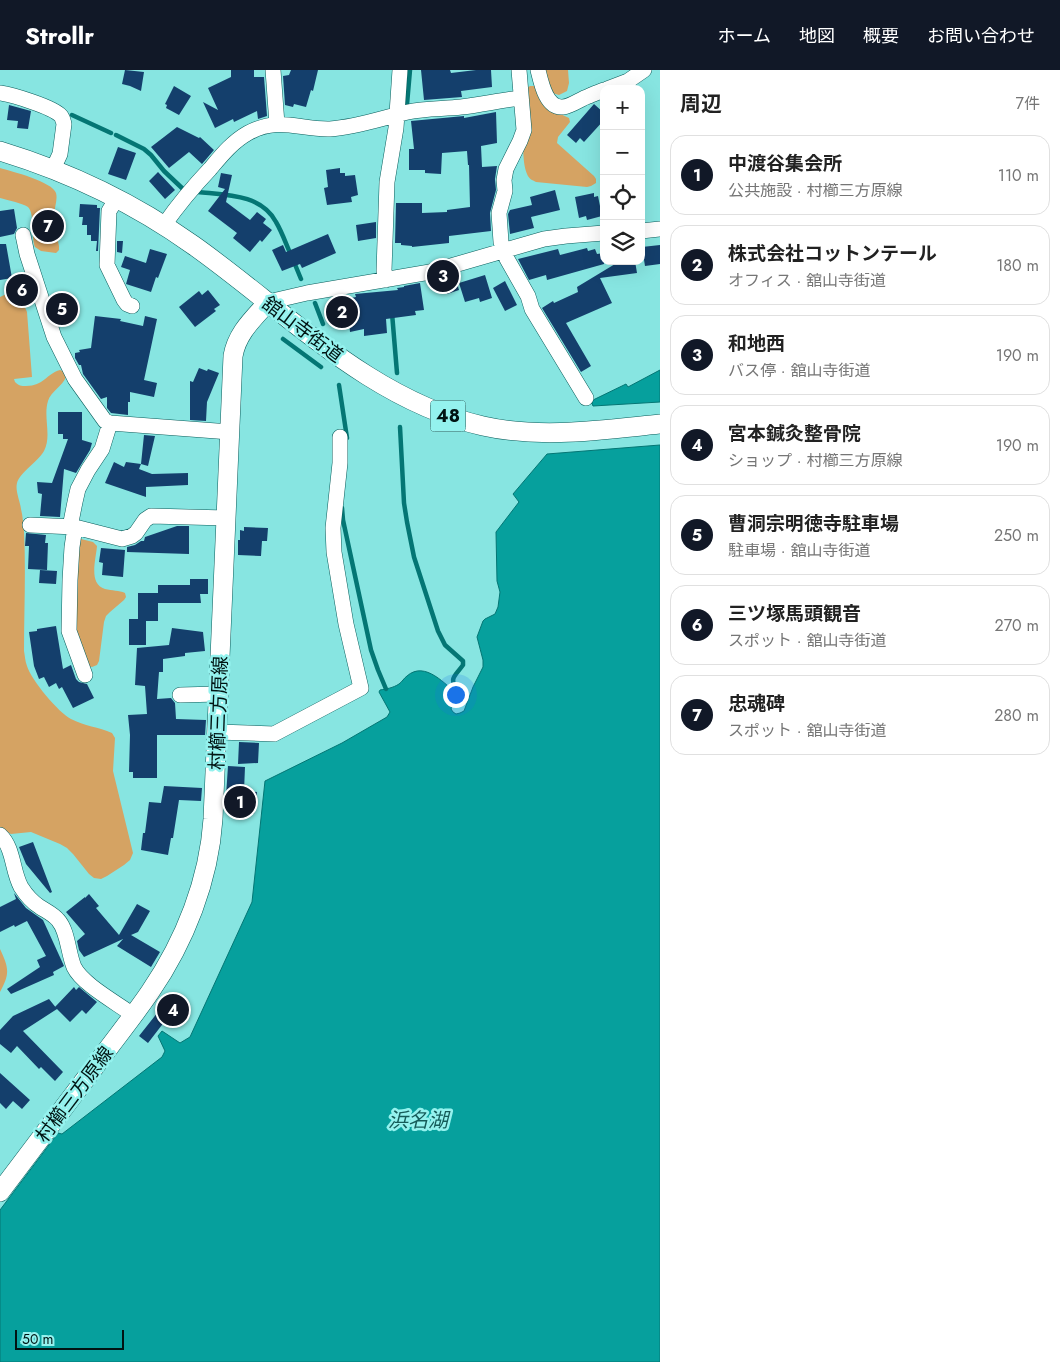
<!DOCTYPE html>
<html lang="ja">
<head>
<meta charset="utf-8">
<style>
  body { margin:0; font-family:Jost,"Noto Sans JP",sans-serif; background:#f6f6f6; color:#222 }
  .controls { position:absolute; right:15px; top:15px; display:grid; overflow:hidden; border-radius:10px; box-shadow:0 5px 20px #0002 }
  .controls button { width:45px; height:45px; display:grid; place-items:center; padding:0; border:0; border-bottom:1px solid #e0e0e0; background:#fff; color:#222; font:25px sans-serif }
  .scale { position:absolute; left:15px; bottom:12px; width:109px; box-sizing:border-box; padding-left:5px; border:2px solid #011413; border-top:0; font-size:14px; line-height:18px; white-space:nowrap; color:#011413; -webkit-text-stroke:4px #94f2ee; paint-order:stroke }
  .you { position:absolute; left:455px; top:624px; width:18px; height:18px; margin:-12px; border:4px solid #fff; border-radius:50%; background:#1a73e8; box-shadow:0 0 0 8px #1a73e833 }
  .badge { display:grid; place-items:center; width:32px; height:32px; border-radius:50%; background:#111827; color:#fff; font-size:16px; font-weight:700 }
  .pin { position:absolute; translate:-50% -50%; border:2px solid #fff; box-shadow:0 1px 5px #0006 }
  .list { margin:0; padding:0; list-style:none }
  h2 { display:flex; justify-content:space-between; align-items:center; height:65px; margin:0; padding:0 20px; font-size:21px }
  h2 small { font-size:16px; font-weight:400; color:#767676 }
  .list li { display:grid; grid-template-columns:32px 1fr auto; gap:15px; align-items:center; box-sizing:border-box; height:80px; margin:0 10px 10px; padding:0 10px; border:1px solid #e0e0e0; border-radius:15px }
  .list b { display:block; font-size:19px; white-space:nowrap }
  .list p { margin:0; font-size:16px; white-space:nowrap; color:#767676 }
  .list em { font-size:16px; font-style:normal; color:#767676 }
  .icon { flex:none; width:28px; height:28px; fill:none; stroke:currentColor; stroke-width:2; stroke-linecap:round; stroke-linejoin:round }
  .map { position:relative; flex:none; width:660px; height:1292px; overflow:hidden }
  header { display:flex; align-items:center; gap:30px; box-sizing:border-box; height:70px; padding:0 25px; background:#111827; color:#fff }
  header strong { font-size:24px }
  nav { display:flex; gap:28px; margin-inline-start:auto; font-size:18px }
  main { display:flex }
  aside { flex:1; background:#fff }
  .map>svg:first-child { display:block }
</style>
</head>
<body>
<header>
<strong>Strollr</strong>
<nav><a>ホーム</a><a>地図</a><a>概要</a><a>お問い合わせ</a></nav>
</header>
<main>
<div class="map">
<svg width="660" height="1292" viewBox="0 0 660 1292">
  <rect width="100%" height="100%" fill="#87e5e1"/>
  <!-- green -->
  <path fill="#d5a363" d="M543 0H568L569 13 567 21 559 25 552 23Z
    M530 16H535L554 41 569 48 570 52 558 67 557 73 594 106 596 109V113L591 116 587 117 536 112C532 110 529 109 527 104 519 86 526 40 527 18Z
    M0 98C11 101 53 112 56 123 58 130 54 138 54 146 54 156 57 166 59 176V180L56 183 41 181 35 177C31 168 35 144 28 137 22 133 7 130 0 128Z
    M17 219 27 242 32 307 14 309 15 312C19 316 21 316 26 316 44 316 46 304 60 300L65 302 66 307C62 317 51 321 48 331 43 347 52 366 44 381 38 392 20 402 17 413 15 421 20 431 21 439 23 447 23 454 24 462 26 501 24 541 24 581 25 586 25 591 27 596 31 610 59 643 71 649 84 656 99 657 112 663L115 668 113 701 133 783 130 790 124 795 107 806 101 809 94 808 89 804 73 784 67 778 60 774 31 762 11 764 0 758V227Z
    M81 469 93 472 97 476C96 489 88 514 105 519 112 521 119 520 125 523L126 527 124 530 110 542 106 546 104 552 99 591 97 595 92 597 88 596 75 566 74 510Z
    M0 879C9 898 10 904 0 922Z"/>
  <!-- water -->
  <path fill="#06a09d" stroke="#047674" d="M660 300V332L593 336 591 331 626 314 628 317Z
    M660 375V1292H0V1140L58 1063 62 1064 162 987 165 981 158 966 162 961 180 973 190 967 252 832 265 711 342 673 387 647 390 642 379 622 380 620C386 619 393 618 399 614 402 612 404 608 407 606 425 590 446 615 459 626L452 636 451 639 453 642 456 644 460 643 464 641 473 617 483 597V590L477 567 483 551 485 549 495 544 498 537 500 522 497 511 496 462 519 432 513 424 547 384Z"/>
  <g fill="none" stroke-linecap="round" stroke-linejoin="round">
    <!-- stream -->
    <path stroke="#047674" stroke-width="4.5" d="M407 34 410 0
      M72 45 111 63
      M116 65 144 79 151 85 164 101 183 119
      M198 122C226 125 261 124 276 152 282 162 286 174 291 185
      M294 192 301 209
      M315 233 323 254
      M392 243 397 303
      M283 269 321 297
      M339 315 347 368
      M400 357 404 433 407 452 414 487 438 561 445 575 463 591V595C452 610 451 605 456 624
      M342 438 343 450 371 580 378 600 386 619"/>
  </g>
  <!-- building -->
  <path fill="#143f6c" d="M125 0 144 2 141 21 130 16 122 14Z
    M231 0H254V7H264L267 46 258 49 257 41 234 52 233 49 215 58 203 32 218 40 208 18 231 7Z
    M291 0H318L313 21 311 20 306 37 294 34 293 37 285 35 283 6 289 5Z
    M421 0H450L451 3 476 0H491L492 17 461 21 462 27 424 30Z
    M174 16 191 26 179 45 166 38 167 35 165 34Z
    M594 34 604 43V50L584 72 580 68 576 73 567 65Z
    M9 35 31 41 28 59 17 58 18 51 7 50Z
    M496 42 497 73 481 76 482 97 497 96 495 109 496 120 490 143 491 161 449 166V173L412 177V176L401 175V173H395L396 133H422V143L447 142V140L470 137 469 95H468L467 81 442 83 441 104 425 103V100H409V79H414L411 51 464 46V48Z
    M177 57 199 68 200 67 214 80 202 94 189 82 169 98 151 77Z
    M118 77 136 83 126 110 108 104Z
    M340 98V103H345V106L355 105 358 125 351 127 352 132 327 135 324 118 328 117 326 100Z
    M158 102 175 120 165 129 149 111Z
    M221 103 232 105 226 132 250 150 257 142 266 149 263 153 272 160 262 172 260 170 250 182 233 168 237 163 208 141 225 119 218 117Z
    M555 120 560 140 531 147 534 158 510 164 508 144 510 140 532 135 530 127Z
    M594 123V127L598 126 602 146 587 150 586 146 579 148 575 127Z
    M80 134 97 135V138H100L98 181H96L97 171H91V165H87V155H82L83 147H79Z
    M14 139 17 158 14 164 0 167V141Z
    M376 152V168L358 171 356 155Z
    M328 164 336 183 302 198 300 194 282 201 272 180 283 175 286 182Z
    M117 171H123L122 183 117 182Z
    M0 174H6L12 208 0 210Z
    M660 175V194L645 196 642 177Z
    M587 178 588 181 595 179 597 184 604 183V194L547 210 546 205 529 210 518 189 558 179 560 185Z
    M150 179 167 184 158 208 156 207 151 222 126 214 130 200 121 197 125 186 146 193Z
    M620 191H635L637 203 600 208 612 233 566 253 591 296 581 302 542 238 553 231 554 233 578 222 577 217Z
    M485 205 492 228 480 232 479 228 465 232 459 213Z
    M455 207 459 220 447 224 443 211Z
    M505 211 517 235 505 241 493 218Z
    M420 213 424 240 415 241 416 245 386 249 387 263 364 266V259L350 262 349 253 332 256 327 233 356 227 355 224 398 220 397 218 404 217V216Z
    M208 220 220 235 214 239 216 241 195 257 179 237 199 221 202 225Z
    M95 246 121 249 120 251 143 256 145 246 157 249 144 310 157 313 154 327 130 322V332H128V345L111 343 107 338V327L101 329 83 304 81 295H79L75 288V283L80 282 79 280 91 278Z
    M199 298 207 301 208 299 219 303 207 332 206 351 190 350V311L193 312Z
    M58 342H82V370L92 373 90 380 76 403 64 399 60 447 40 446 42 424 38 423 37 412 52 413 68 369H63V364H58Z
    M144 365 155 366 148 396 141 394Z
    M114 392 124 397 126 392 141 394 139 399 152 404 188 403V415L146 417V427L105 413Z
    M177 456H189V484L127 482V477L135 475 141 471H144L145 467Z
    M244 457 268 458 267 471H262L261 486 238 485V470H240V460L244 461Z
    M26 463 46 465 45 473H48L47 500 28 499 29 476H25Z
    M101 478 125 480 123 507 102 505 103 493 99 492Z
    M40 500 57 501 56 514 39 513Z
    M190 509H208V524H200L201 533H158V515H190Z
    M138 523H158V551H146V575H129V549H138Z
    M56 556 63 599 71 595 76 609 79 612 87 614 94 628 73 638 62 617 59 619 56 613 49 617 44 607 39 609 34 596 29 562 37 561V559Z
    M172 558 203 562 205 581 185 583V586L163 589V602H159L157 629 171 628 175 633 176 649 206 650 205 665H157V708H133V702H129L130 665 128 645 147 644 145 616 135 615 137 578 169 575Z
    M239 672 259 673 258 693 238 694Z
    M228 696 245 697 244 721 257 722 254 744 225 741Z
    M164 716 202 718 201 731 179 730 173 768H171L168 785 141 780 143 763H145L149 732 161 733Z
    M33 772 52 822 50 823 26 794 19 777Z
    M14 823 26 838 43 850 64 896 53 902 54 905 11 924 7 919 40 897 37 890 46 886 27 851 15 857 14 855 0 862V837L16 829Z
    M89 824 99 836 96 838 119 865 137 834 150 841 138 862 131 865 160 882 151 897 117 876 123 869 84 887 79 880 77 871 85 864 66 842 85 827V828Z
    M74 917 76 920 79 917 97 932 86 944 82 940 70 952 55 937Z
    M173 923 189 936 173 957 165 951 148 973 139 966Z
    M49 929 57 939 23 961 63 1002 55 1011 41 997 39 999 17 976 11 983 0 974V960L13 946Z
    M0 1003 30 1030 22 1039 13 1031 6 1039 0 1033Z"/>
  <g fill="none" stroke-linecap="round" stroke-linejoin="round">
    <defs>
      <path id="minor" d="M273 0 277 54
        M519 0 524 60 520 71 506 99 504 110 505 121 499 143 501 172 507 189 528 226 532 239 586 328
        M538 0C541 12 546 39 563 37 572 36 580 29 589 26 593 24 599 22 604 20
        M607 19 628 11 644 0
        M0 23C13 25 53 37 61 46 63 49 63 50 64 54L60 84 53 99
        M117 128 109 141 107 195 124 230 127 234 132 236
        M164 155C178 135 193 117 210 99 221 86 232 72 248 63 279 46 300 60 330 59 357 57 382 48 408 42 425 38 444 39 461 37 481 35 501 30 521 28
        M641 161 660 159
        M23 165 27 184 54 267 75 309 105 351 110 353 230 362
        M386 210 384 201 387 112 396 58 400 0
        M268 232 307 223 430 202 544 169 566 166 604 163
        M30 455 75 457 122 469 132 466 136 463 145 450 151 446 226 448
        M70 457 75 432 78 419 88 400 102 379 110 353
        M75 457 72 477 70 510 69 561 85 605
        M180 625 218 624
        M217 662 274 664 361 618 346 554 334 482 333 458 340 393V367
        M0 765C14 778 12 801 21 817 26 825 32 832 40 837 46 841 53 844 58 850 68 861 68 883 74 897 82 914 117 933 133 945"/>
      <path id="major" d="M0 81C69 102 134 133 193 175 285 240 369 330 483 356 541 369 601 360 660 354
        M0 1122C32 1080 64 1037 96 995 114 970 133 947 150 922 185 871 209 810 213 749L233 286C237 263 253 249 268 232"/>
    </defs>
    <!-- minor casing -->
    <use href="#minor" stroke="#085d5b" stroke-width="16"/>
    <!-- major casing -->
    <use href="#major" stroke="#085d5b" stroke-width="20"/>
    <!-- minor -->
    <use href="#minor" stroke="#fff" stroke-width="15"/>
    <!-- major -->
    <use href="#major" stroke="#fff" stroke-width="19"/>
  </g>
  <g text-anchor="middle" stroke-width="5" stroke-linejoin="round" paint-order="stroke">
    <!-- shield labels -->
    <rect fill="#94f2ee" stroke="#2d5755" stroke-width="1" x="430.5" y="330.5" width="35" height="31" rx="4"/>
    <g font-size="18" font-weight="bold" fill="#011413">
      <text x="448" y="352">48</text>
    </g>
    <!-- street labels -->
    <g font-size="19" fill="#011413" stroke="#94f2ee">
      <text transform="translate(303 259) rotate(37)" y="7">舘山寺街道</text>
      <text transform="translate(218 643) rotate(-88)" y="7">村櫛三方原線</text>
      <text transform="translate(74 1024) rotate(-53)" y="7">村櫛三方原線</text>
    </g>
    <!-- water labels -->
    <g font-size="20" font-style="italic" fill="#155b59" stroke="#94f2ee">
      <text x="418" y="1057">浜名湖</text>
    </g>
  </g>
</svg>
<div class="controls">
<button>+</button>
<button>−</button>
<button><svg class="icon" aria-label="locate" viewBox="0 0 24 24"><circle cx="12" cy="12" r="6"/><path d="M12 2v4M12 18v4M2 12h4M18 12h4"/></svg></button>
<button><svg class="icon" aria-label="layers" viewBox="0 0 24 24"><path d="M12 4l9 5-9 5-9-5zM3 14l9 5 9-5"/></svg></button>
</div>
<div class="scale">50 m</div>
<div class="you"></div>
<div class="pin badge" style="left:240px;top:732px">1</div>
<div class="pin badge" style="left:342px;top:242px">2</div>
<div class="pin badge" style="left:443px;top:206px">3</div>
<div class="pin badge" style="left:173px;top:940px">4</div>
<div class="pin badge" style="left:62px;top:239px">5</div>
<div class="pin badge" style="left:22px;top:220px">6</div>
<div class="pin badge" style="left:48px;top:156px">7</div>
</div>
<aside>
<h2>周辺<small>7件</small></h2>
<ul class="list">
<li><span class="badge">1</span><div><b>中渡谷集会所</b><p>公共施設 · 村櫛三方原線</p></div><em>110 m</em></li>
<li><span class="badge">2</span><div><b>株式会社コットンテール</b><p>オフィス · 舘山寺街道</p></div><em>180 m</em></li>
<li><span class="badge">3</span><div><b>和地西</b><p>バス停 · 舘山寺街道</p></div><em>190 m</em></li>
<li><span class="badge">4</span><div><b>宮本鍼灸整骨院</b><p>ショップ · 村櫛三方原線</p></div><em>190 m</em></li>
<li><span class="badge">5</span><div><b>曹洞宗明徳寺駐車場</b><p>駐車場 · 舘山寺街道</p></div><em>250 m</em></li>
<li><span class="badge">6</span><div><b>三ツ塚馬頭観音</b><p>スポット · 舘山寺街道</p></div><em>270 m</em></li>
<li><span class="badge">7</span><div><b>忠魂碑</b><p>スポット · 舘山寺街道</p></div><em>280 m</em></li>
</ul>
</aside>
</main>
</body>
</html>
